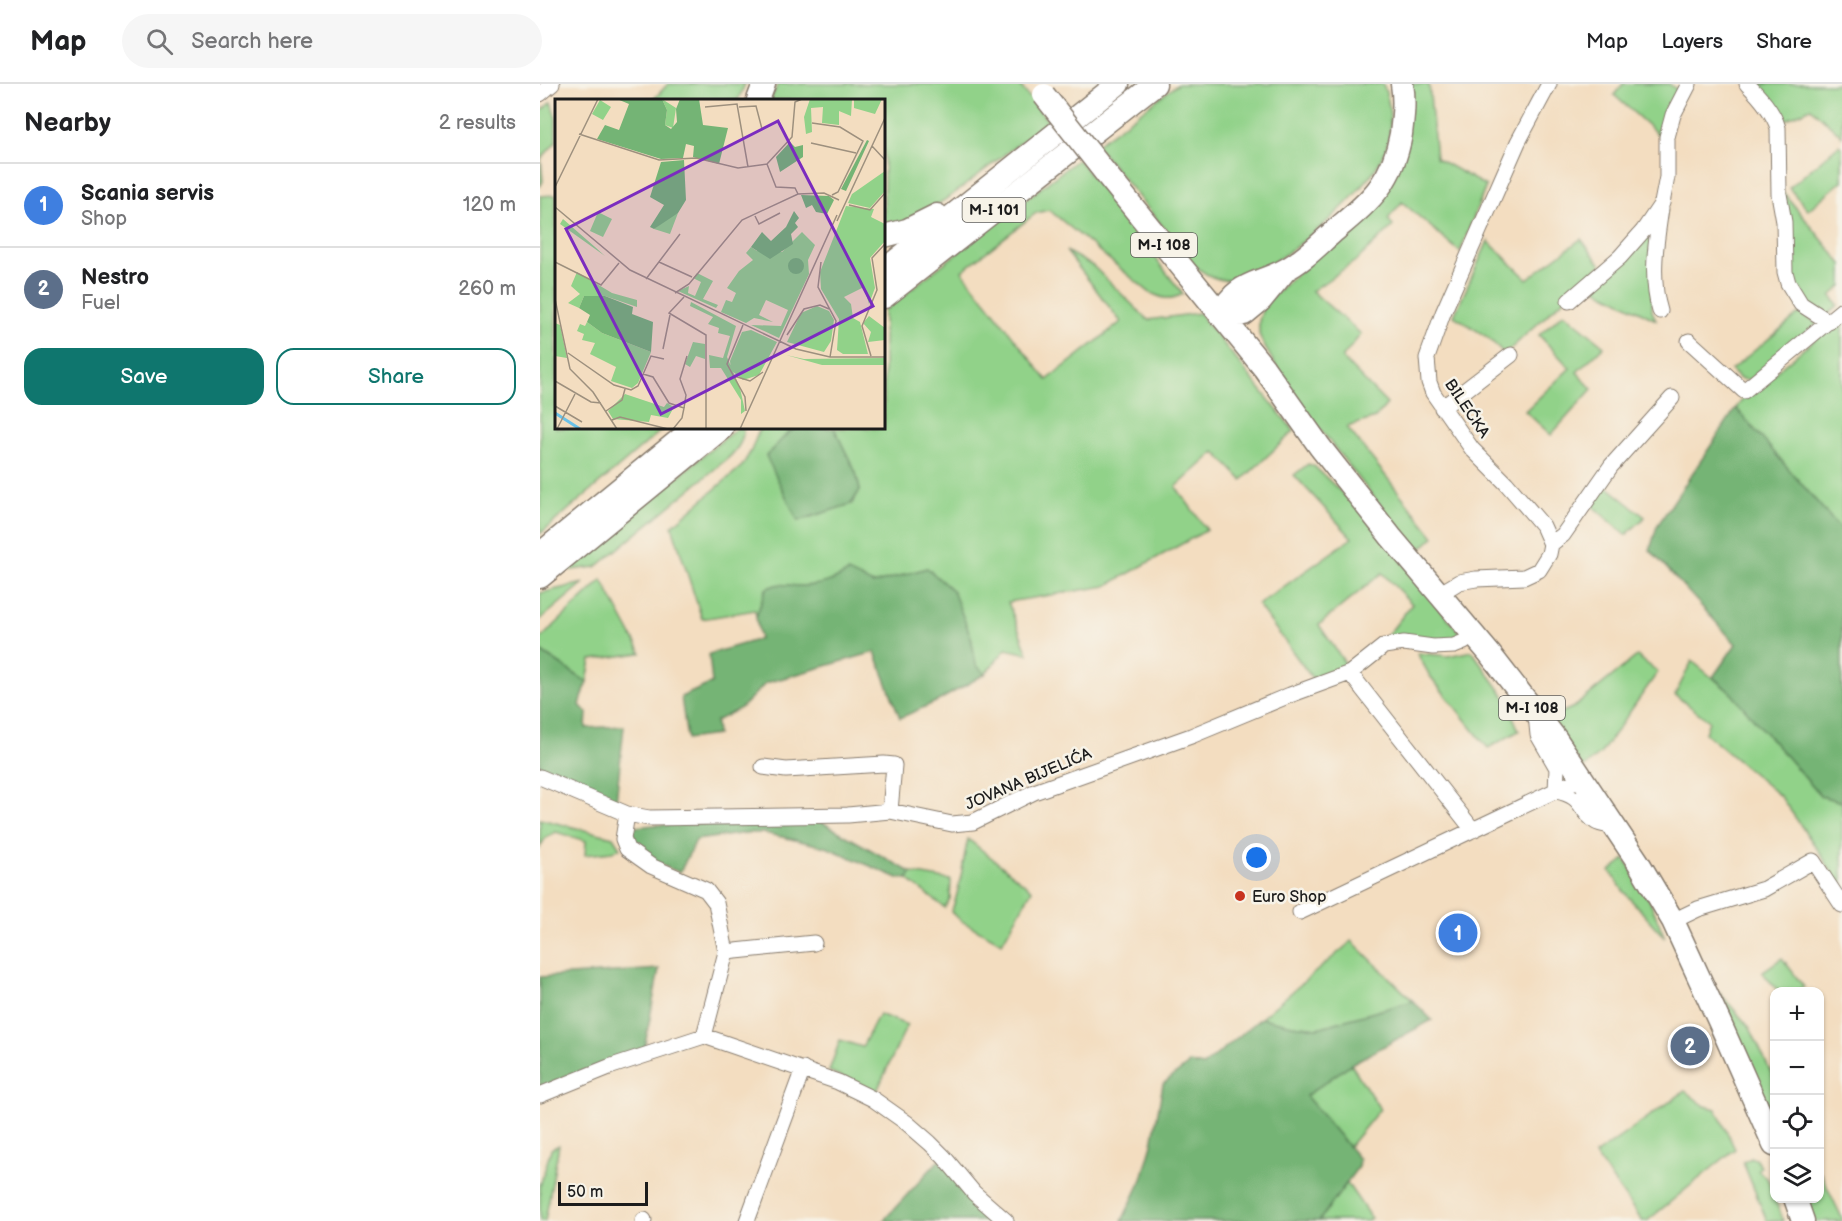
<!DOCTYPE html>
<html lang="en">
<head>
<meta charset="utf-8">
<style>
  body { margin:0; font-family:"Balsamiq Sans",sans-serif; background:#f6f6f6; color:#202124 }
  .controls { position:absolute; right:18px; bottom:18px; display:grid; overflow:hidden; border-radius:12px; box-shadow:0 2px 4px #0004 }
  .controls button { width:54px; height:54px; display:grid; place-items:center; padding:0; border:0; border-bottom:2px solid #e0e0e0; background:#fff; color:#202124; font:30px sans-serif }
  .scale { position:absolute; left:18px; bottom:15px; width:90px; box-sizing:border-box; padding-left:6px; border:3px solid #1c1c1c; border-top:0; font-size:16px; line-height:21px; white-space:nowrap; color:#1c1c1c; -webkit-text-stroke:4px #f7f3e8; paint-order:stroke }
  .you { position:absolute; left:717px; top:774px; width:21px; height:21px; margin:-15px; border:4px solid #fff; border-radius:50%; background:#1a73e8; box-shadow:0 0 0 9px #1a73e833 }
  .badge { display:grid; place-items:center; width:39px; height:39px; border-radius:50%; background:#0f766e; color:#fff; font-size:20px; font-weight:700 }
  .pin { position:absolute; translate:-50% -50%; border:3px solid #fff; box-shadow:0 2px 6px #0006 }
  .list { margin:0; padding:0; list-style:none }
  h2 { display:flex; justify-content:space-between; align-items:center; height:78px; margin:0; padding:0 24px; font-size:26px }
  h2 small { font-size:20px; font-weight:400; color:#757577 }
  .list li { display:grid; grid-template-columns:39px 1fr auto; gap:18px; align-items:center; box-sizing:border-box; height:84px; padding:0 24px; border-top:2px solid #e0e0e0 }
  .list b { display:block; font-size:22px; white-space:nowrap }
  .list p { margin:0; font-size:20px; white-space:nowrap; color:#757577 }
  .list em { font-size:20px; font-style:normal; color:#757577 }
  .actions { display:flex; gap:12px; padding:18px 24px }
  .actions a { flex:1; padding:14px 0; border:2px solid #0f766e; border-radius:18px; text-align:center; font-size:21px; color:#0f766e }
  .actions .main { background:#0f766e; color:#fff }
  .icon { flex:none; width:33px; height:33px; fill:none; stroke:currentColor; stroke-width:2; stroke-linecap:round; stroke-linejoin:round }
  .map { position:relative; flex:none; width:1302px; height:1137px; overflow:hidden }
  header { display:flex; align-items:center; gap:36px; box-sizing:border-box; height:84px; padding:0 30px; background:#fff; border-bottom:2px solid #e0e0e0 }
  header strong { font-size:28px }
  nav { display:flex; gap:33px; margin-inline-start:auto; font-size:21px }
  .search { width:420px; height:54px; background:#f6f6f6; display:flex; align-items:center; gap:15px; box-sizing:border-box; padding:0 21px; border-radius:33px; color:#757577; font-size:22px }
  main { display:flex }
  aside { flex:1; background:#fff }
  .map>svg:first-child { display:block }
</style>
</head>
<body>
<header>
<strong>Map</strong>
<div class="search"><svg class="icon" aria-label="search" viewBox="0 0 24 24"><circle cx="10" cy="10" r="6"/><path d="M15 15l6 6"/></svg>Search here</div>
<nav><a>Map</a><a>Layers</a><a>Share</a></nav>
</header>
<main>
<aside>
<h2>Nearby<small>2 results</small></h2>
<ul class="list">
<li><span class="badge" style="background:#3f7fe0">1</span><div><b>Scania servis</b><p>Shop</p></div><em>120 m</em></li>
<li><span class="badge" style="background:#5c6f8a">2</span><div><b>Nestro</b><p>Fuel</p></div><em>260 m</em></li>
</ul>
<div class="actions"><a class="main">Save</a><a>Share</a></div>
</aside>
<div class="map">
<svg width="1302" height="1137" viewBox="0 0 1302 1137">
  <rect width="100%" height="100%" fill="#f7f3e8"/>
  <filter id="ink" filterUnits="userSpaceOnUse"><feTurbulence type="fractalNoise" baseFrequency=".0167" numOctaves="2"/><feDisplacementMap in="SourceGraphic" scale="12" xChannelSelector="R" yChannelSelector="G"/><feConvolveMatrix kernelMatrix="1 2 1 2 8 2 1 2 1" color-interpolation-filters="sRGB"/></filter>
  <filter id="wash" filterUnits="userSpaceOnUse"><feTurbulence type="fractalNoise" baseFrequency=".008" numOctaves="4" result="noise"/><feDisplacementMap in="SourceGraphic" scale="24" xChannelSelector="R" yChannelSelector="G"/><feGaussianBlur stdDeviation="1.35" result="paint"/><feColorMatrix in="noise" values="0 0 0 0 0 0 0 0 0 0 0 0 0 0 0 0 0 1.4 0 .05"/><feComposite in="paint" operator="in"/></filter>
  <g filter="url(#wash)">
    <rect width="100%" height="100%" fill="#f3ddc0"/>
    <!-- green -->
    <path fill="#91d289" stroke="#567752" stroke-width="1.5" d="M128 0H205L198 16H113Z
      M238 0H479L508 37 415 109 368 140 344 147V16H230Z
      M638 0H843C851 19 853 47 845 67 829 109 731 195 686 196 673 196 663 189 654 181L556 61Z
      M867 0H889L896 74 946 102 920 168 862 118 848 135 853 142 817 176 772 207 821 250 802 274 847 320 835 334 807 343 894 453 877 468 753 311 723 260 719 250V237L724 220 842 111Z
      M1083 0H1129L1139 7 1122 54 1074 11Z
      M1223 0H1302V52L1271 24 1243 37 1219 2Z
      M11 18 16 34V58L1 75 3 97 0 103V28Z
      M1299 61 1302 64V97L1268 126 1249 104Z
      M538 75 643 210C629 217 623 215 609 208L509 126 496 129 422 187 507 296 581 238 526 167 553 182 608 236 659 229 754 347 702 396 675 368 636 403 667 446 566 502 468 518 488 570 466 565 445 590 436 581 431 553 387 484 333 500 308 489C292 498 281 501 263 502 245 503 243 496 226 505L216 533 215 526 162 535 132 442 202 382 211 367 220 344H258L249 348 312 420 320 406 316 389 294 344H344V226Z
      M1243 108 1302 180V202L1291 212 1298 221 1288 231 1271 223 1251 191Z
      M16 111V344H124L0 450V112Z
      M1114 140 1112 227 1116 236 1054 204Z
      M1041 155 1061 181 965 270 947 253 914 232 948 157 987 195Z
      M1024 229 1064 262 1037 288 1052 305 1011 351 985 327 1030 284 999 251Z
      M1260 229 1278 239 1209 296 1200 295 1191 286Z
      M1302 233V447L1196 324 1203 315Z
      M197 344H203C205 358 193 371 182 379L56 483 23 487Z
      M768 380 774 382 825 431 920 549C916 555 911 557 904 558L847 552 872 520 842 489 779 541 807 582 775 598 718 521 812 454 754 391Z
      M1064 400 1105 433 1086 451 1050 420Z
      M62 496 101 569 51 576 47 598 0 567V555Z
      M44 499 0 536V509Z
      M932 567 965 613 979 647 948 664 890 592 877 569 908 572Z
      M1097 572 1118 588 1061 669 1043 684 1005 628 1018 630 1034 623Z
      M1152 577 1191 609 1281 712 1302 718V805L1280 769 1241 713 1165 649 1169 637 1135 611Z
      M0 735 73 753 80 764 72 768 45 771 46 757 16 748 6 753 0 763Z
      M428 755 492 806 462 859 423 838 411 828C421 806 422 779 428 755Z
      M1085 775 1109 815 1125 854 1084 808 1070 787Z
      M372 789 411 796 410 815 405 824 367 795Z
      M812 857 873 917 778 944 752 941 721 934Z
      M1242 874 1264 903 1256 907H1238L1222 888Z
      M1179 908 1210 944 1234 995V1039L1210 976 1190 939 1188 926Z
      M339 930 367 941 336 1009 289 987 300 956 322 963Z
      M811 980 840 1025 809 1063 766 1012Z
      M1145 1007 1165 1022 1176 1025 1195 1065 1107 1137H1102L1055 1071Z
      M19 1061 5 1137H0V1102L11 1065Z
      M1211 1074 1216 1075 1221 1083 1218 1086 1228 1096 1243 1137H1227L1203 1078Z
      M1280 1088 1302 1134V1137H1272L1264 1115 1280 1114Z
      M807 1099 831 1134 827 1137H779Z"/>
    <!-- forest -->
    <path fill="#74b475" stroke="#486848" stroke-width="1.5" d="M1196 324 1302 447V718L1281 712 1191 609 1173 593 1196 560 1110 466 1117 442Z
      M258 344H294L316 389 320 406 311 420 258 437 226 372 249 348Z
      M387 484 413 507 431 553 436 581 445 590 398 617 360 634 335 568 226 599 201 624 176 637 177 651 147 655 141 613 172 599 169 570 220 555 216 533 226 505C243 496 245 503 263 502 282 501 292 498 308 488L333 500Z
      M0 567 47 598 40 621 47 629 46 644 84 642 76 718 0 684Z
      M280 737 372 789 367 795 358 794 286 763 224 749H207L156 756 140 788C121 782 83 769 95 743L114 741Z
      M119 885 104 966 0 1004V893Z
      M873 917 892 936 811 980 766 1012 819 1075 818 1083 779 1137H582L602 1095 612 1060 623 1000 650 979 663 982 721 934 752 941 778 944Z
      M399 1076 456 1137H343Z"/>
  </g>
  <g filter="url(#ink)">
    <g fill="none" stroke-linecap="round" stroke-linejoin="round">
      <defs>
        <path id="street" d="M1207 0C1219 12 1233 27 1238 44L1239 110 1244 138 1245 188 1248 199 1261 220 1289 238
          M0 10 12 0
          M1029 217 1080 173 1103 147 1122 119 1127 93V53L1133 31 1149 0
          M1120 227C1110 195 1116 157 1121 125
          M1149 257 1204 307 1302 226
          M902 324 971 271
          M1011 460 1023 451 1071 382 1132 314
          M899 510 919 498 936 495 984 493 999 486 1009 470 1011 460 1003 442 966 399 932 365 893 309 889 298 887 274 903 229 978 58 1009 0
          M810 589 933 746
          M996 631 998 651 1017 684 1016 707C1045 713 1037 725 1056 738 1061 741 1069 741 1075 743
          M223 683 246 686 344 680 354 681 350 727
          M0 693 87 730 109 734 308 731 350 727 412 740 433 738 494 708 651 652 750 611 799 593 810 589 844 562 864 559 893 563 914 562 924 558 933 551
          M87 730 83 755 87 765 111 782 166 806 176 819 186 868 164 952 298 998 333 1015 367 1039 390 1059 404 1073 434 1109 466 1137
          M760 828 1042 694
          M1133 837 1158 825 1224 805 1273 777 1302 821
          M186 868 274 859
          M0 1011 69 983 164 952
          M103 1137 104 1136
          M207 1137 263 985"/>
        <path id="primary" d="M218 16 224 0
          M567 91 724 284 780 363 851 453 949 569 1016 655 1098 778 1133 837 1179 937 1234 1061
          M344 152 367 146 397 131
          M344 186 578 0
          M344 213 615 0
          M680 231C696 198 716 201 745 186 763 177 777 162 792 149 829 117 852 101 861 50 863 33 865 17 862 0
          M680 231 704 230 721 216 744 188
          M0 470 154 344
          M0 493 182 344
          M1255 1114 1263 1137"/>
      </defs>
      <!-- street casing -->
      <use href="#street" stroke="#887c6e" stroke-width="17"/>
      <!-- primary casing -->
      <use href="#primary" stroke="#887c6e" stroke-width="25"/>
      <!-- street -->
      <use href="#street" stroke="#fff" stroke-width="15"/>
      <!-- primary -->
      <use href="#primary" stroke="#fff" stroke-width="22"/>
      <defs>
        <path id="primary-bridge" d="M504 11 567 91"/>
      </defs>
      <!-- primary-bridge casing -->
      <use href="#primary-bridge" stroke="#887c6e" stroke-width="25" stroke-linecap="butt"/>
      <!-- primary-bridge -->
      <use href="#primary-bridge" stroke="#fff" stroke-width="22"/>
    </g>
  </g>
  <!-- markers -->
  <circle fill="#c8321e" stroke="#f7f3e8" stroke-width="2" cx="700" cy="812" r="6"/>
  <g text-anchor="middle" stroke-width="5" stroke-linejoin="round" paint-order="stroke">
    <!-- shield labels -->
    <g fill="#f7f3e8" stroke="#5e5c59" stroke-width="1.5">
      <rect x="422.5" y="114" width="63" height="24" rx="4.5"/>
      <rect x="591" y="149" width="66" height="24" rx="4.5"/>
      <rect x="959" y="612" width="66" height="24" rx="4.5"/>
    </g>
    <g font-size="15" font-weight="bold" fill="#1c1c1c">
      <text x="454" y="131">M-I 101</text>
      <text x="624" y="166">M-I 108</text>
      <text x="992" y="629">M-I 108</text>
    </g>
    <!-- street labels -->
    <g font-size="16" fill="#1c1c1c" stroke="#f7f3e8">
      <text transform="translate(928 324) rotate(56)" y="6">BILEĆKA</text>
      <text transform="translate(488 694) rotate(-23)" y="6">JOVANA BIJELIĆA</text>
    </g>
    <!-- poi labels -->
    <g font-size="16" fill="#1c1c1c" stroke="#f7f3e8" text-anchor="start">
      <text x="712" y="818">Euro Shop</text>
    </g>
  </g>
  <!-- overview -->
  <g transform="translate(15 15)">
    <rect width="330" height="330" fill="#f3ddc0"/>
    <path d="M107 0 121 9 118 29 110 26 112 11ZM255 0H297L296 17 284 12V26L267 24 268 8 256 9 257 33 251 35 249 18ZM327 0 320 15 299 9V1ZM45 1 56 8 48 21 37 15ZM330 72V92L315 109 293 104 297 95ZM291 107 319 110 316 118 330 125V142L315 159 320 189 314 205 309 188 289 198 296 205 298 219 305 223 313 255H288L282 251 284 220 266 190 265 173ZM43 113 57 120 48 138 35 132ZM123 114 115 135 99 130 113 118ZM8 120 40 148 50 157 5 125ZM247 133 260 146 253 161 254 175 224 239 196 226 226 227 233 211 211 201 204 216 218 223 199 219 191 224 166 213 171 201 177 203 181 194 172 189 184 172 198 161 191 154 196 148 202 152 227 153ZM22 173 57 194 82 201V208L50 197H29L24 209 13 204 25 195 16 187ZM142 174 158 182 148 200 163 206 161 209 123 192 134 187 133 194 140 197 146 183 138 179ZM136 203 181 227 172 258 185 289 190 312 186 315V301L166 269H155L154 256 168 259 175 237 163 234 164 229 153 225 158 218 135 207ZM262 207 274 212 279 221 276 242 269 253 232 243 246 214ZM314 217 330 229V241L313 243 316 233 308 224ZM32 223 47 234 96 253 83 284 77 289 56 282 61 268 35 255 40 244 27 241 29 235 22 232 25 225 30 227ZM0 224 5 226 12 259 0 257ZM196 231 222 243 204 276 188 281 176 271 175 262 187 233ZM138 243 150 245V260L141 257 135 268 130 265ZM231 256 249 260 330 259V266H267ZM70 295 109 308 112 304 119 308 113 319 96 316 94 323 58 320 53 312Z" fill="#91d289"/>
    <path d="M62 0H107L112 11 110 26 116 30 122 23 121 10 125 0H144L148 26 173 29 164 65 138 58 139 47 131 45 128 59 106 60 42 40 50 26 64 31 74 5ZM312 41 314 42 291 92 286 90ZM235 43 240 48 248 46V58L225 73 221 58ZM129 61 131 101 123 114 99 130 95 128 109 106 95 98 106 63ZM246 96 274 97 279 101 272 115 261 113 257 106 251 109ZM239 112 244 119 240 124 243 128 236 135 238 145 215 160 196 148 207 133 216 142 231 128ZM233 167a8 8 0 1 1 16 0a8 8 0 1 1-16 0ZM29 197H50L78 208 77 215 98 223 96 253 47 234 32 223 35 216 24 209Z" fill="#74b475"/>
    <path fill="none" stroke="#6ac1e8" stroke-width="3" d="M0 314 25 330"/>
    <path fill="none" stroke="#9d907e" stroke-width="1.5" d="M150 8 182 5 193 68M184 8 201 7 207 30M257 24 285 28 308 42 283 93 277 96M24 35 104 61 141 59 183 69 212 65 221 88 240 89 243 95M256 44 301 54M317 47 330 61M212 65 237 38 240 3 247 0M0 88 43 0M294 106 315 111 330 94M0 108 75 171 241 250 275 258H330M200 117 204 125 225 114M282 122 330 19M0 163 46 186 64 164M104 163 137 178M266 163 263 188 281 222 275 258M91 180 125 135M120 194 134 185 187 121 243 95 269 94 284 101M129 198 114 214 151 236V330M0 200 15 270 38 293 62 330M188 226 172 265 190 298 191 312M232 236 249 210 265 206 274 210M108 250 115 216M13 254 59 286 76 291 83 287 96 257 109 260M316 257 307 227 322 191 317 159 330 145M88 275 98 278 114 304 129 309 127 319 118 330M179 277 195 282 208 273M0 282 36 303 46 304M0 307 27 323M129 309 131 296 125 280 132 257M51 312 67 301 70 290M57 321 65 318 113 330M2 330 20 295M185 330 282 116"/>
    <path fill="#7b2cbf" fill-opacity="0.15" stroke="#7b2cbf" stroke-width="3" d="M223 22 318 207 106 315 11 130Z"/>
    <rect width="330" height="330" fill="none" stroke="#1c1c1c" stroke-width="3"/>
  </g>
</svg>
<div class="controls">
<button>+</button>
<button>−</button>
<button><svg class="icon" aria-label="locate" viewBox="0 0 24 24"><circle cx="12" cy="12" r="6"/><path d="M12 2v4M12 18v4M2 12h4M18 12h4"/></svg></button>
<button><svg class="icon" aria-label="layers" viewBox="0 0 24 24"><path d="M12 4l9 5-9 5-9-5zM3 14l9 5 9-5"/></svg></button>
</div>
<div class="scale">50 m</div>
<div class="you"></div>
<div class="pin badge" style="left:918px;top:849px;background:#3f7fe0">1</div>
<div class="pin badge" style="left:1150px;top:962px;background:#5c6f8a">2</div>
</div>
</main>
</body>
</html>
